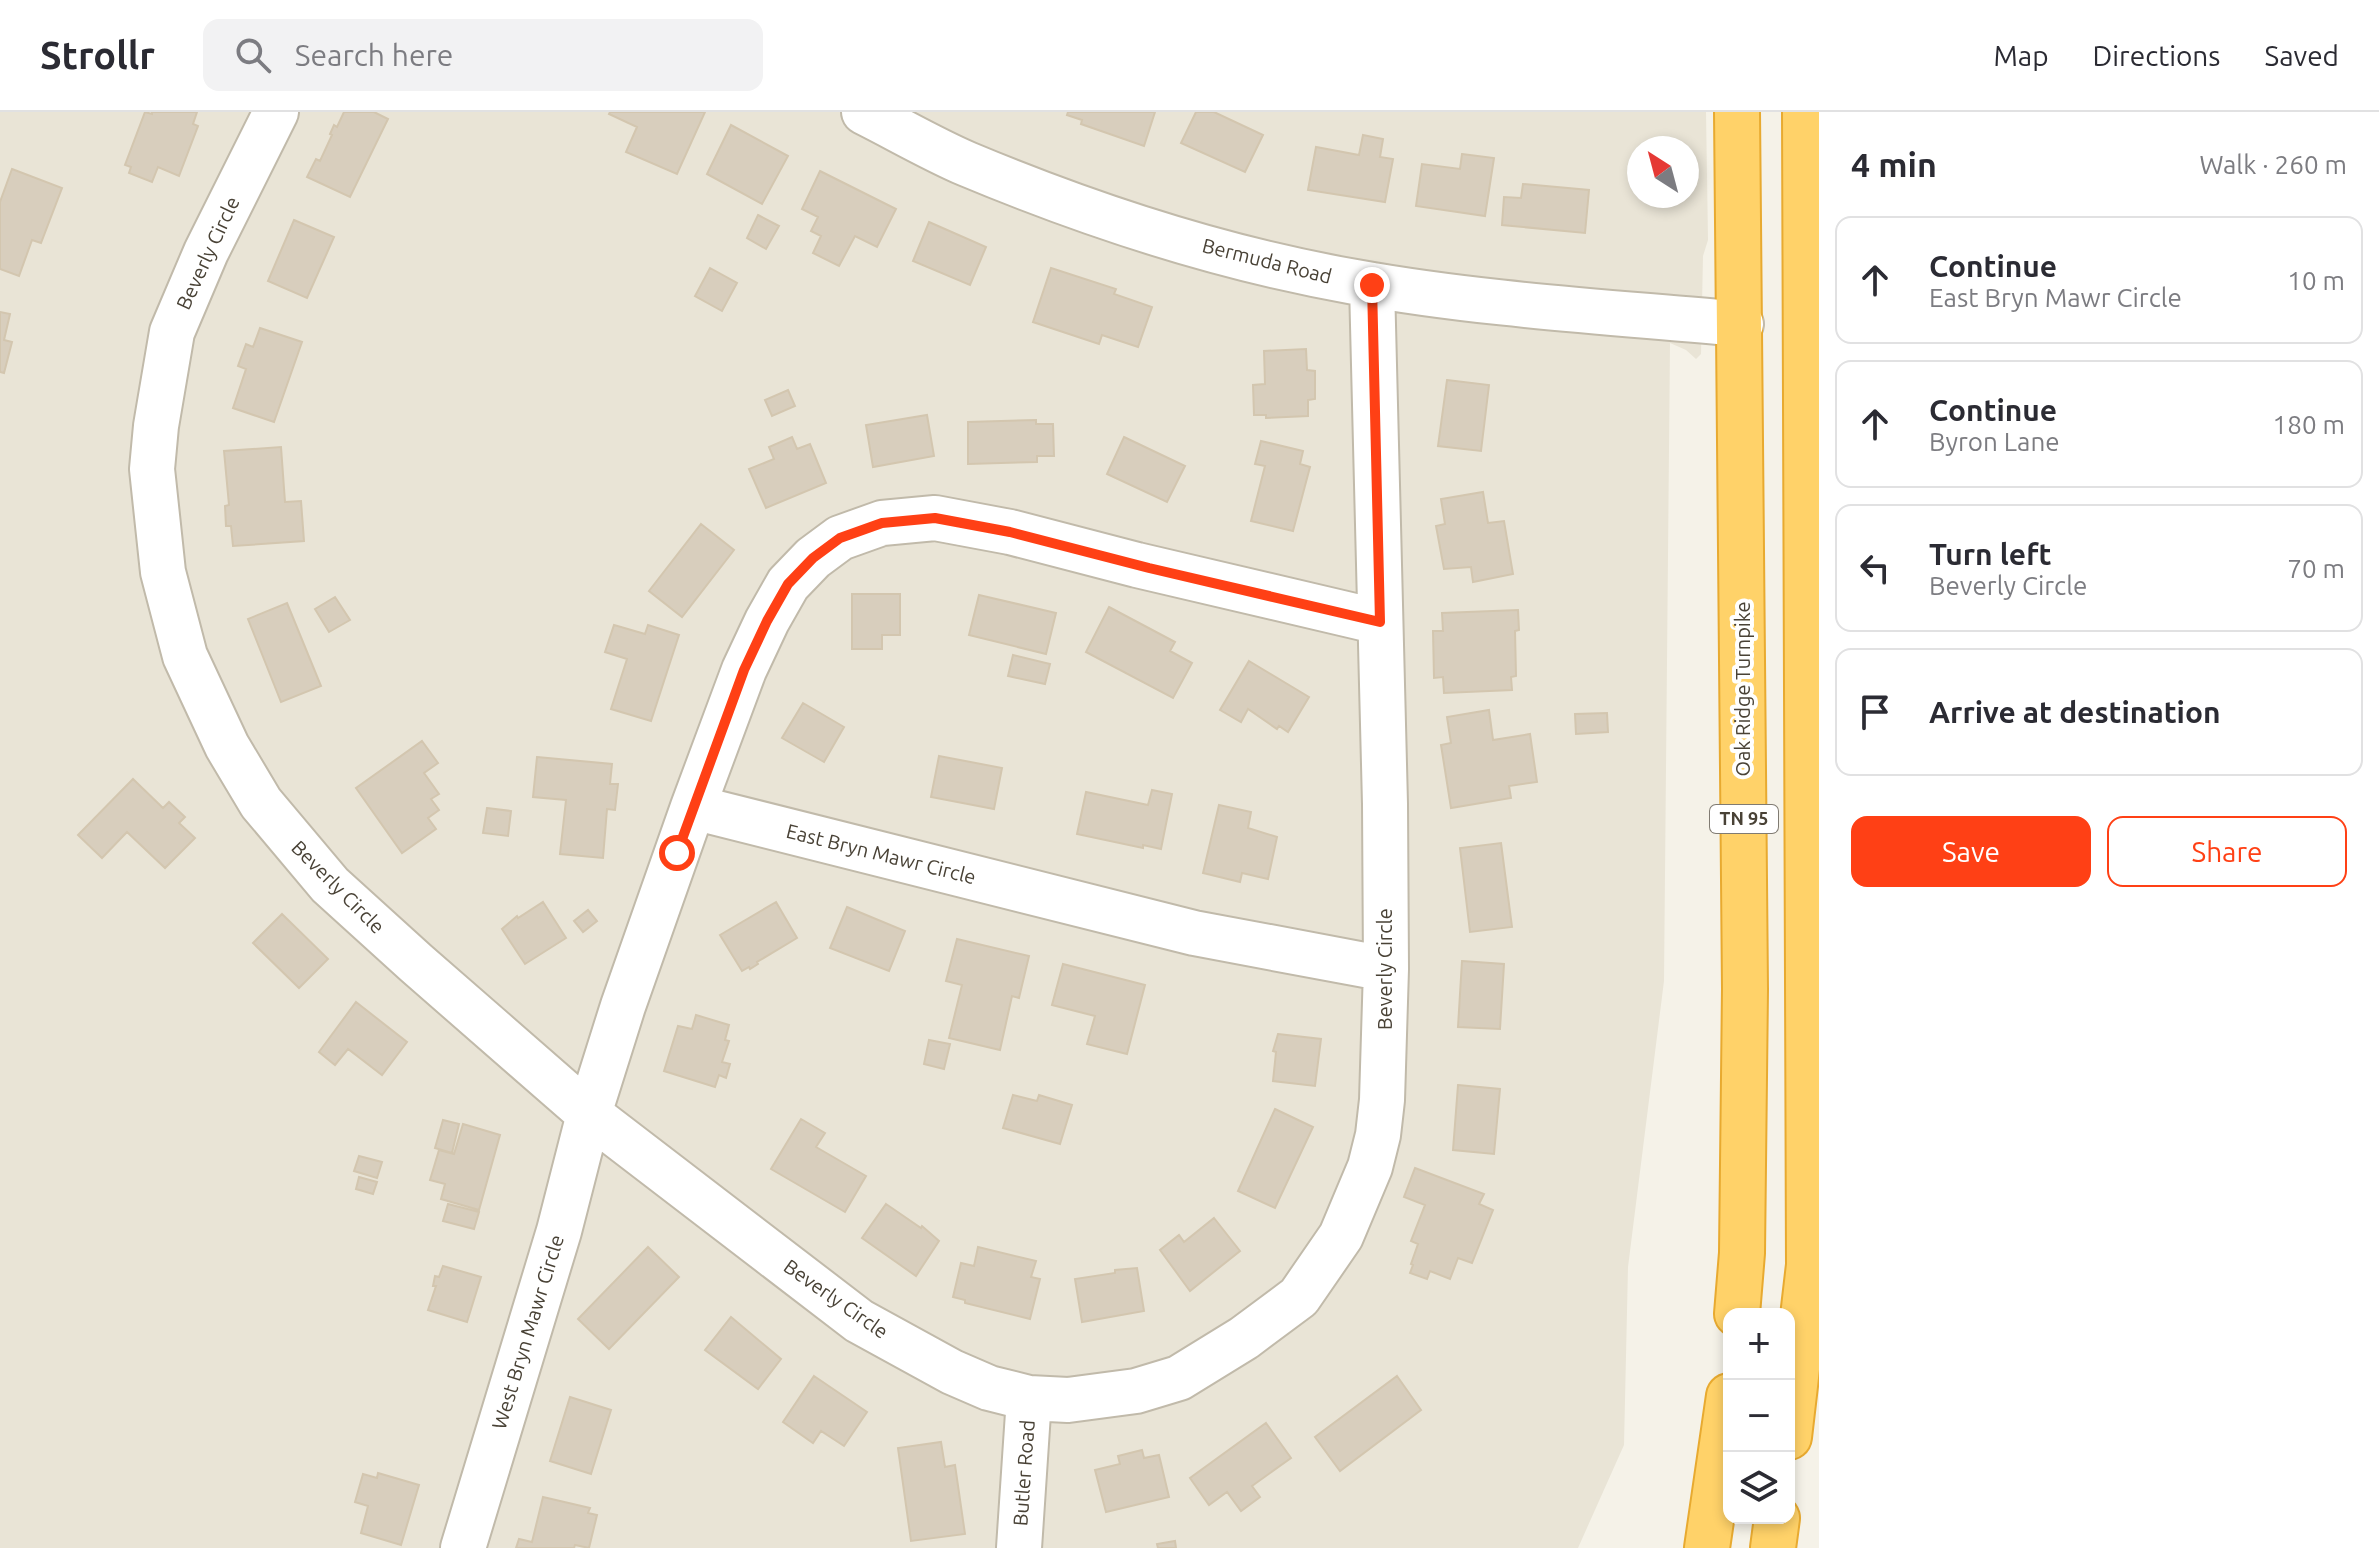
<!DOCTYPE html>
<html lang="en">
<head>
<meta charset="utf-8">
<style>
  body { margin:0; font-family:Ubuntu,sans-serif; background:#f2f2f3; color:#2b2b33 }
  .controls { position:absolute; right:24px; bottom:24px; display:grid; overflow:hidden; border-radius:16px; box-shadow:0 4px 12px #0003 }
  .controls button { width:72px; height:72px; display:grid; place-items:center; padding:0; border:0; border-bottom:2px solid #e1e1e2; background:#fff; color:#2b2b33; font:40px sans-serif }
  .compass { position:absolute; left:1627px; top:24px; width:72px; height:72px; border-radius:50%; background:#fff; box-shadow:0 4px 12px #0003; rotate:324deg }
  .stop { position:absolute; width:24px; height:24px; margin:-18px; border:6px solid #ff4015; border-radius:50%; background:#fff }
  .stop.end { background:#ff4015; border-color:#fff; box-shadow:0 2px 8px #0008 }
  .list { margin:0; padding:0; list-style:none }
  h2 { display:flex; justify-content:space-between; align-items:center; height:104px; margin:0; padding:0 32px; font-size:34px }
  h2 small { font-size:26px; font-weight:400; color:#7c7c81 }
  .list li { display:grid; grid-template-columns:52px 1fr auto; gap:24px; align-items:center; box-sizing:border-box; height:128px; margin:0 16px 16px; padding:0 16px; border:2px solid #e1e1e2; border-radius:16px }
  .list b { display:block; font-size:30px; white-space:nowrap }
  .list p { margin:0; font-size:26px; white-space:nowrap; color:#7c7c81 }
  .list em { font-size:26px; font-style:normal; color:#7c7c81 }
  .actions { display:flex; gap:16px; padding:24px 32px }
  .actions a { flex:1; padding:18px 0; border:2px solid #ff4015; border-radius:16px; text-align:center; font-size:28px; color:#ff4015 }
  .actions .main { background:#ff4015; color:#fff }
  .icon { flex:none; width:44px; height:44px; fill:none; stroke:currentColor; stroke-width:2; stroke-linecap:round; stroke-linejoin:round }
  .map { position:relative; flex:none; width:1819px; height:1436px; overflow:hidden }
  header { display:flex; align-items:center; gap:48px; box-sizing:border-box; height:112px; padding:0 40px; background:#fff; border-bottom:2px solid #e1e1e2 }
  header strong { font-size:38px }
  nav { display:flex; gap:44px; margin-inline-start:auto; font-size:28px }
  .search { width:560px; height:72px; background:#f2f2f3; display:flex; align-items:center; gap:20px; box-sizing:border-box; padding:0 28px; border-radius:16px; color:#7c7c81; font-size:30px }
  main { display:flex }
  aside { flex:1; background:#fff }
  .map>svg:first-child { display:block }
</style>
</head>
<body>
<header>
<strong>Strollr</strong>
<div class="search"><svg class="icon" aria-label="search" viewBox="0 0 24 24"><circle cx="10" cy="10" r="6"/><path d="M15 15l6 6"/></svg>Search here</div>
<nav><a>Map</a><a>Directions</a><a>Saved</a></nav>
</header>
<main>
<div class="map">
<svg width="1819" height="1436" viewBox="0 0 1819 1436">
  <rect width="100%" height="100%" fill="#f5f2e8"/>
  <!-- residential -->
  <path fill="#e9e4d6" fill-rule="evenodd" d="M0 0H1706L1708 128 1703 144 1701 242 1696 247 1686 238 1670 231 1664 869 1628 1155 1624 1333 1578 1436H0ZM1639 36H1687V84H1639Z"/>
  <!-- building -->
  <path fill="#d8cebd" stroke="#d3c6af" stroke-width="2" d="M145 0 152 2V0H197L193 12 198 14 179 64 158 55 152 70 129 61 131 55 125 53Z
    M344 0H374L388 7 350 85 307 65 316 47 320 49 332 23 330 22 334 13 337 15Z
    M610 0H705L677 62 626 40 637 15 609 2Z
    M1068 0H1155L1144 34 1081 12 1082 8 1067 3Z
    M1196 0H1214L1263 23 1245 60 1181 31Z
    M731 13 788 44 762 92 707 62Z
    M1363 23 1383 27 1380 45 1393 47 1385 90 1308 78 1316 35 1359 43Z
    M1462 42 1494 46 1485 104 1416 94 1422 52 1460 57Z
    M12 57 62 76 41 131 32 128 19 164 0 157V90Z
    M820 59 896 97 877 135 855 124 839 154 813 141 821 124 811 119 818 105 802 97Z
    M1523 72 1589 78 1585 121 1502 113 1504 85 1521 86Z
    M758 103 779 114 766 137 747 126Z
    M294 108 334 125 307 186 268 169Z
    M929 110 986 135 970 173 913 149Z
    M710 156 737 171 722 199 695 184Z
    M1051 156 1116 177 1114 182 1152 195 1138 235 1102 223 1099 232 1033 210Z
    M0 200 10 202 4 228 12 230 4 261 0 260Z
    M260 216 302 230 274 310 233 296 246 257 238 254 246 232 253 235Z
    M1306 237 1307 258 1315 259V287L1308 288V304L1266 306V303H1254L1253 273 1265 272 1264 239Z
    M1447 268 1489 273 1481 339 1438 334Z
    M788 278 795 294 772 304 765 288Z
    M927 303 934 344 873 355 866 313Z
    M1036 308V312H1053L1054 344H1037V350L968 352V310Z
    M792 325 797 337 810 332 826 371 766 396 749 357 774 347 769 335Z
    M1124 325 1185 354 1167 390 1107 362Z
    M1261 329 1303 339 1300 352 1310 355 1293 419 1251 409 1265 354 1255 352Z
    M281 335 285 390 301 389 304 429 233 434 231 414H226L225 394 229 393 224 339Z
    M1483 380 1488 411 1504 409 1513 462 1473 470 1471 455 1444 457 1436 414 1445 412 1441 387Z
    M701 412 734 438 682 505 649 479Z
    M852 482H900V523H882V537H852Z
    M979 483 1056 501 1046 542 969 523Z
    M335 485 350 508 329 520 315 497Z
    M287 491 321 574 281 590 248 507Z
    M1109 495 1175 530 1170 539 1192 551 1173 586 1086 540Z
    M1518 498 1519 518 1515 519 1516 564 1511 565 1512 578 1444 581 1443 565 1434 566 1433 519H1443L1442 501Z
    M614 513 645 522 648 513 679 523 651 609 611 597 627 547 605 540Z
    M1013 543 1050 552 1045 572 1008 564Z
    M1249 549 1309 585 1288 620 1279 614 1277 617 1248 597 1241 610 1220 598Z
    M803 591 844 615 824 650 782 626Z
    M1489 598 1493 628 1530 622 1537 670 1509 674 1511 686 1451 696 1441 633 1451 631 1447 605Z
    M1607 601 1608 620 1576 622 1575 602Z
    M422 629 438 651 424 661 439 682 431 687 439 698 428 706 436 717 402 741 356 676Z
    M939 644 1002 656 994 697 931 685Z
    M537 645 612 652 610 672H618L615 698 607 697 603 746 560 742 566 688 533 685Z
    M133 667 163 696 169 690 185 705 179 711 195 726 165 756 127 720 102 746 78 723Z
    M1152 678 1172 682 1161 737 1143 733V736L1077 722 1086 680 1148 693Z
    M1219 693 1251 700 1248 716 1277 725 1268 767 1242 761 1240 770 1203 761Z
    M487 696 511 699 508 724 483 721Z
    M1501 731 1512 815 1470 820 1460 736Z
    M543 790 566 826 525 852 502 817 517 804 518 806Z
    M776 790 797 826 757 850 758 852 750 857 749 855 742 859 720 823Z
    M847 795 905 819 889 859 830 836Z
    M588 798 597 809 583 820 574 809Z
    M282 802 328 847 299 876 253 831Z
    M957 827 1029 844 1019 886 1012 884 1000 938 949 926 962 873 946 869Z
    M1462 849 1504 852 1500 917 1458 915Z
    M1063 852 1145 873 1127 942 1087 932 1095 904 1052 893Z
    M356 890 407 930 382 963 348 937 335 953 319 940Z
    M696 903 729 913 725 928 729 929 722 950 730 952 726 966 719 963 715 975 664 959 678 914 692 917Z
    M1278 922 1321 927 1315 974 1273 969 1276 940 1273 939Z
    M929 928 950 932 944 957 924 952Z
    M1458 973 1500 977 1494 1042 1453 1038Z
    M1013 983 1037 989 1039 983 1072 993 1060 1032 1003 1016Z
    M1275 997 1313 1015 1275 1096 1238 1079Z
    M801 1007 825 1021 816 1035 866 1064 845 1100 771 1057Z
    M443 1008 459 1012 452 1041 435 1036Z
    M463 1012 500 1023 479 1098 441 1087 445 1072 430 1068 439 1038 454 1042Z
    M359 1044 382 1050 377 1066 354 1059Z
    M1415 1056 1484 1082 1479 1092 1493 1098 1472 1151 1458 1146 1450 1167 1430 1159 1427 1167 1410 1161 1413 1153 1411 1152 1418 1132 1411 1129 1425 1093 1404 1085Z
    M359 1065 377 1070 373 1082 356 1077Z
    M448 1092 479 1100 474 1117 443 1109Z
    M886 1092 921 1116 922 1114 939 1129 916 1164 862 1126Z
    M1214 1106 1240 1139 1190 1179 1160 1138 1179 1123 1184 1130Z
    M648 1135 679 1165 609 1237 578 1207Z
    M978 1135 1036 1149 1031 1165 1040 1167 1030 1207 965 1191V1188L953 1185 961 1151 974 1154Z
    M443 1154 481 1165 467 1210 428 1198 436 1174H433L435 1164 439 1165Z
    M1137 1156 1144 1199 1082 1210 1075 1167 1115 1161V1158Z
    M731 1205 781 1247 758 1277 705 1238Z
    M814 1264 867 1300 844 1334 821 1319 813 1331 783 1310Z
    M1397 1264 1421 1298 1340 1359 1315 1325Z
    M570 1285 611 1298 591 1362 550 1349Z
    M1266 1311 1291 1346 1252 1374 1260 1385 1241 1399 1227 1380 1209 1393 1190 1366Z
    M941 1330 945 1355 955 1353 965 1422 911 1429 898 1336Z
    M1142 1338 1144 1346 1159 1343 1169 1385 1106 1400 1095 1358 1120 1352 1118 1344Z
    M378 1361 419 1373 401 1433 361 1421 368 1394 355 1390 363 1362 377 1366Z
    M543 1385 590 1396 588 1401 597 1403 589 1436 575 1433 574 1436H516L519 1427 532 1430Z
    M1175 1429 1176 1436H1158L1157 1432Z"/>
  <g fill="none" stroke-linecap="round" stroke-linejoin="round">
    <defs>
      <path id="minor" d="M276 0 206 140 172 220 156 314 152 357 163 460 185 544 227 634 261 691 330 773 416 851 589 1002 859 1209 952 1260 989 1276 1029 1286 1068 1288 1136 1279 1179 1266 1244 1226 1299 1185 1341 1124 1370 1055 1378 1023 1382 988 1386 857 1385 692 1372 173
        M864 0C898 17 932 37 967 52 1089 103 1224 147 1355 170 1482 193 1612 200 1741 212
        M693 695 1194 821 1386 857
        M463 1436 559 1119 589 1002 623 894 693 695 744 558 767 509 788 472 813 446 840 426 882 411 935 406 1010 420 1137 453 1380 510
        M1019 1436 1029 1286"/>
      <path id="highway" d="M1737 1202 1742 1141 1745 877 1737 0
        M1789 1325 1809 1153 1805 0
        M1707 1436 1729 1284
        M1773 1436 1777 1406"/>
    </defs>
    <!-- minor casing -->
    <use href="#minor" stroke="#c1baaa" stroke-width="48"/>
    <!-- highway casing -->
    <use href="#highway" stroke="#e8aa30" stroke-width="48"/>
    <!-- minor -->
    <use href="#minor" stroke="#fff" stroke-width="44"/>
    <!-- highway -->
    <use href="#highway" stroke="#ffd269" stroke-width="44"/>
  </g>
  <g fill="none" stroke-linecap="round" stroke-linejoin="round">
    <!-- route -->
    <path stroke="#ff4015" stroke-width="10" d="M677 741 744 558 767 509 788 472 813 446 840 426 882 411 935 406 1010 420 1149 456 1380 510 1372 173"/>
  </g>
  <g text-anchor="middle" stroke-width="8" stroke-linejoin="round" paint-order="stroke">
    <!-- shield labels -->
    <rect fill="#fff" stroke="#807b72" stroke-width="2" x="1710" y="693" width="68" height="28" rx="6"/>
    <g font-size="18" font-weight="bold" fill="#494236">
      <text x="1744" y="713">TN 95</text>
    </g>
    <!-- street labels -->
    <g font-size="20" fill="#494236" stroke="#fff">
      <text transform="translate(208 141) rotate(-65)" y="7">Beverly Circle</text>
      <text transform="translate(1267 149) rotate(14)" y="7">Bermuda Road</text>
      <text transform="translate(1743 577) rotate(-90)" y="7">Oak Ridge Turnpike</text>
      <text transform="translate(881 742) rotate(14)" y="7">East Bryn Mawr Circle</text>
      <text transform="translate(338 775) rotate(45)" y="7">Beverly Circle</text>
      <text transform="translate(1385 857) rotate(-90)" y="7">Beverly Circle</text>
      <text transform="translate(836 1187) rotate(35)" y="7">Beverly Circle</text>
      <text transform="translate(528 1220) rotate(-73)" y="7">West Bryn Mawr Circle</text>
      <text transform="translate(1024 1361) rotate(-86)" y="7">Butler Road</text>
    </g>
  </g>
</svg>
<div class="controls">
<button>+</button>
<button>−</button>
<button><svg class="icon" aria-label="layers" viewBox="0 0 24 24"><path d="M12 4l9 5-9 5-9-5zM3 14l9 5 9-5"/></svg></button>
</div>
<svg class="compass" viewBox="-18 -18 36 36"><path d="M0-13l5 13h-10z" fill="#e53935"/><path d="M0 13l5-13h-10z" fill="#7c7c81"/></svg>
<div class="stop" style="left:677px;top:741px"></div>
<div class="stop end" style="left:1372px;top:173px"></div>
</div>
<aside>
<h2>4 min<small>Walk · 260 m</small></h2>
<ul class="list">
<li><svg class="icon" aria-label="ahead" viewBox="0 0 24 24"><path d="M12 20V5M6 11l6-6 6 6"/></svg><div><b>Continue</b><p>East Bryn Mawr Circle</p></div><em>10 m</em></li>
<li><svg class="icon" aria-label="ahead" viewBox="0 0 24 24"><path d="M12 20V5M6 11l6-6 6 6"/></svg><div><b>Continue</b><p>Byron Lane</p></div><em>180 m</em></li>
<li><svg class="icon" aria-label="left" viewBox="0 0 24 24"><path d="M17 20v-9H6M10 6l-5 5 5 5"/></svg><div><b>Turn left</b><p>Beverly Circle</p></div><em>70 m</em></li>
<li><svg class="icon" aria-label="arrive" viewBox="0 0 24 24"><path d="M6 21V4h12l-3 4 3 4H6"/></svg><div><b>Arrive at destination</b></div></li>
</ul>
<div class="actions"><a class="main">Save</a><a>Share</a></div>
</aside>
</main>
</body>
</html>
